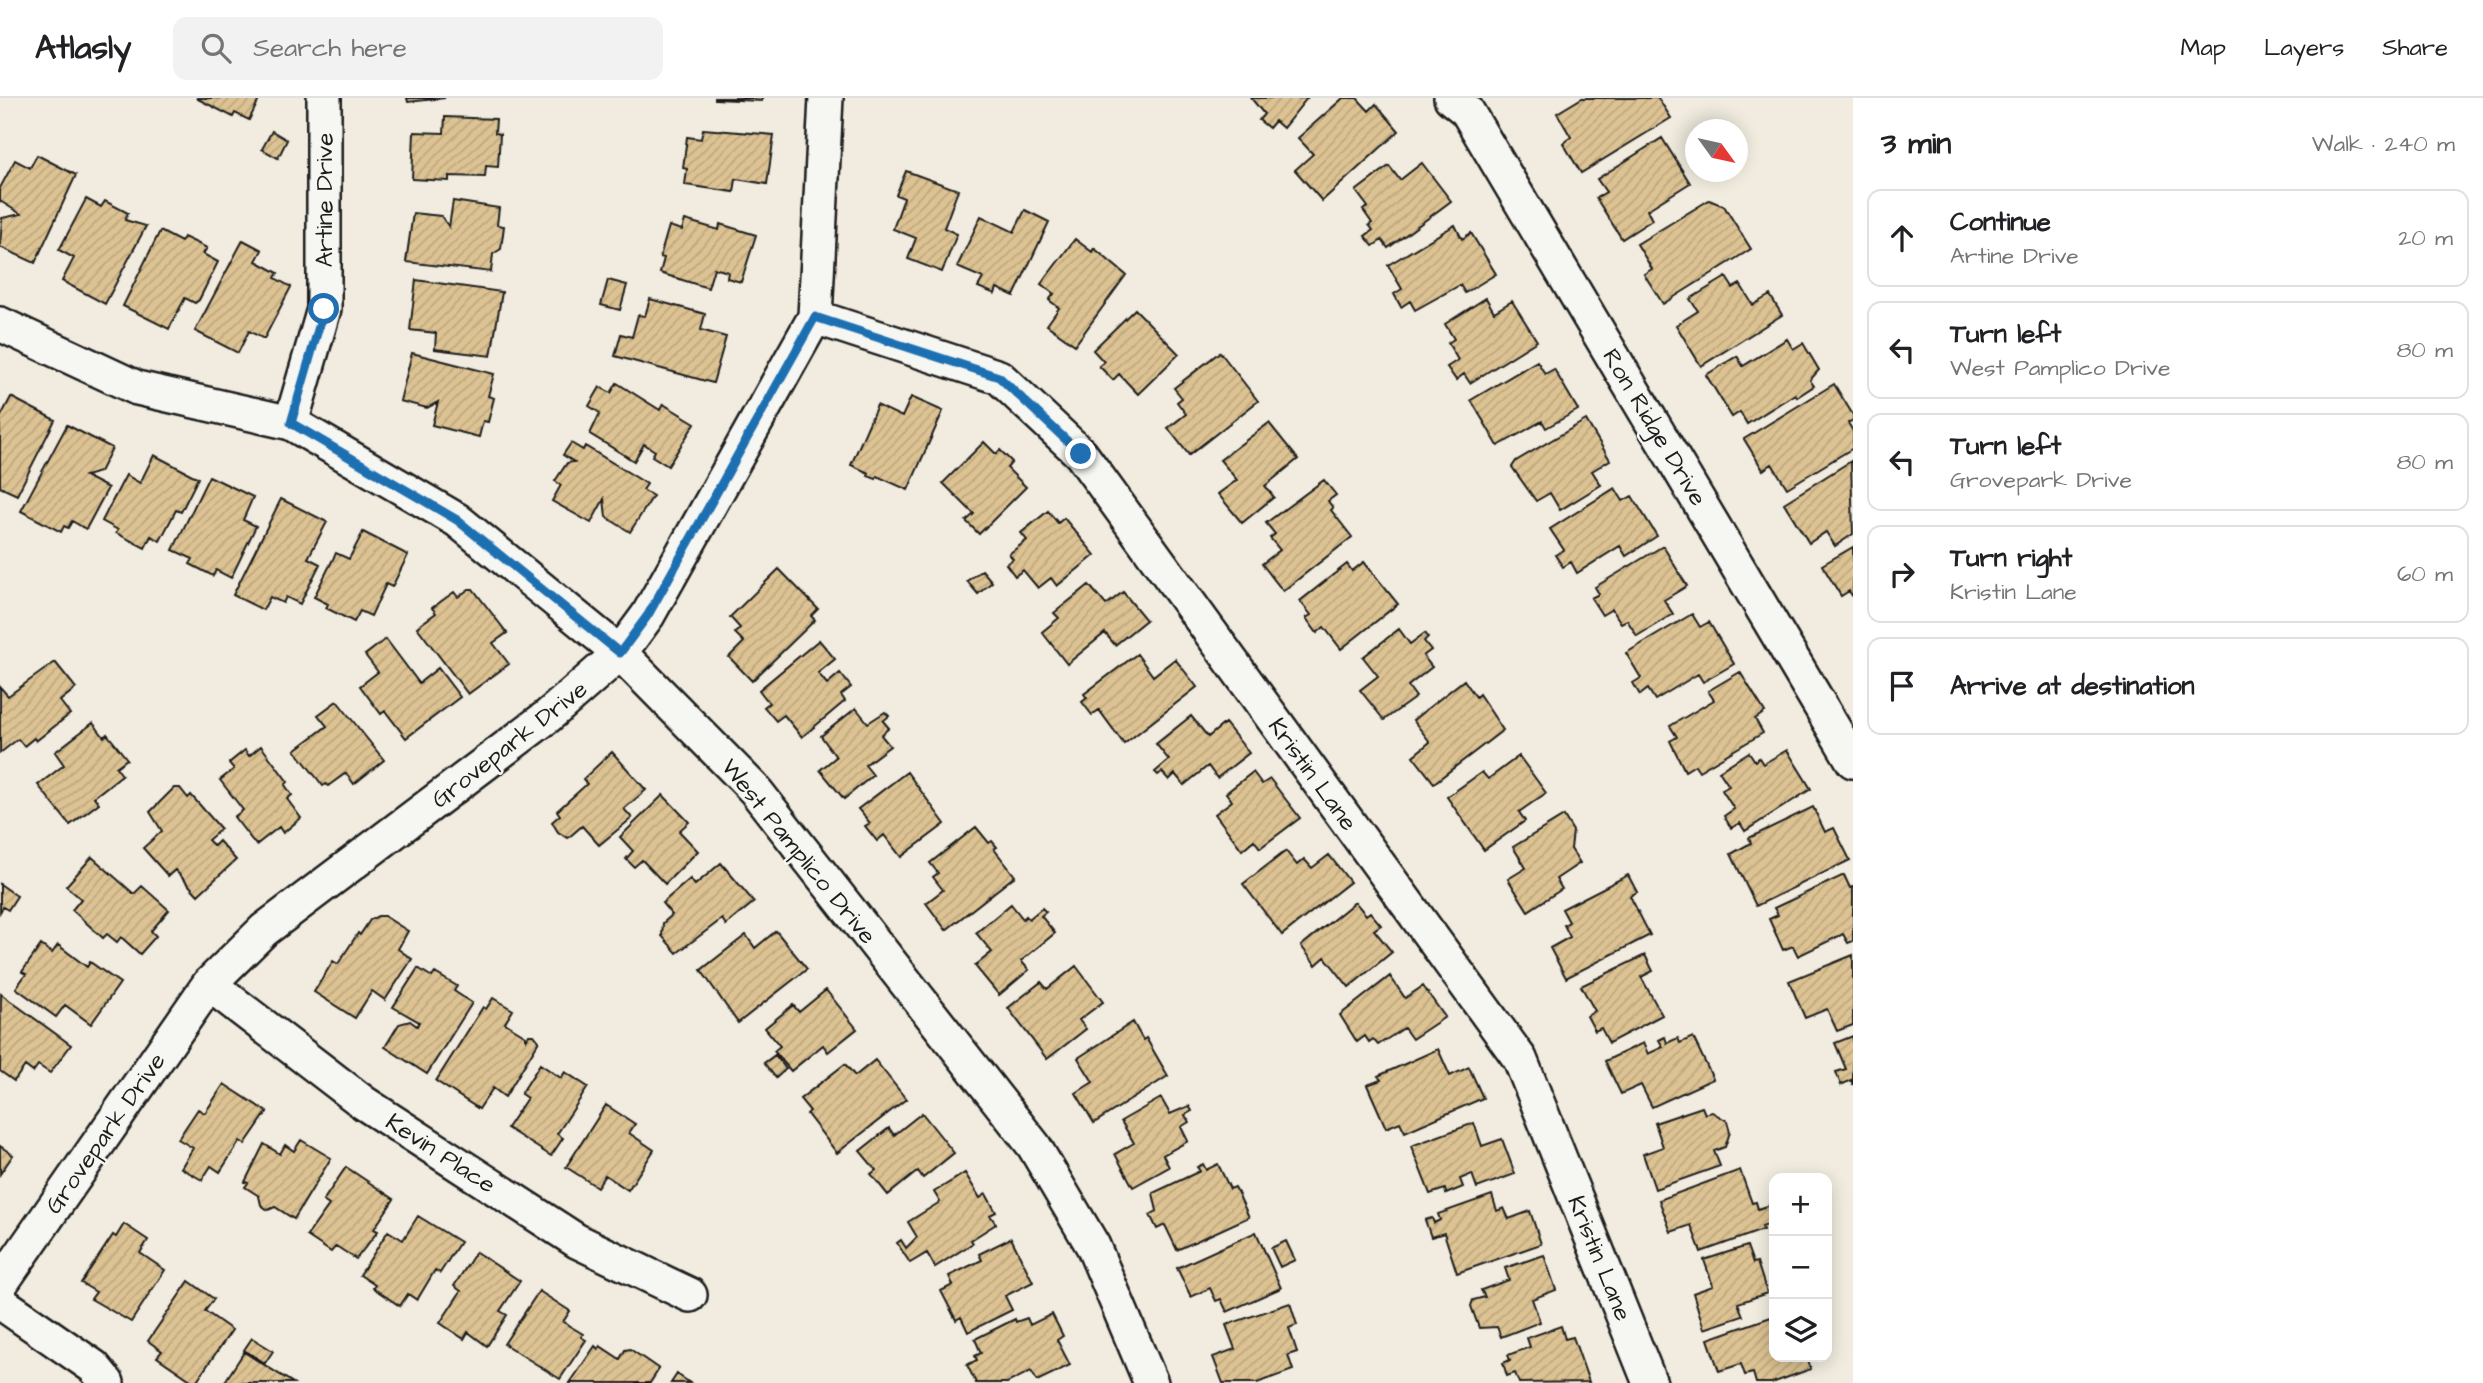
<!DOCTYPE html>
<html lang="en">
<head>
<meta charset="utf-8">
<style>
  body { margin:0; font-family:"Architects Daughter",sans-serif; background:#f2f2f2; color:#202124 }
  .controls { position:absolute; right:21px; bottom:21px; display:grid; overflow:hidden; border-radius:14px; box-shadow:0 4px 18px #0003 }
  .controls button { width:63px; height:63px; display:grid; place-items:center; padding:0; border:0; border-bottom:2px solid #e0e0e0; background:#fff; color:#202124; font:35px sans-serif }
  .compass { position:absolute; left:1685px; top:21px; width:63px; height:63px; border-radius:50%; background:#fff; box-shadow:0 4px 18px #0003; rotate:123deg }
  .stop { position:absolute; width:21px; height:21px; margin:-16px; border:5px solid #1f6fb2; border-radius:50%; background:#fff }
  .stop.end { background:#1f6fb2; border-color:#fff; box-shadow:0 2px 7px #0008 }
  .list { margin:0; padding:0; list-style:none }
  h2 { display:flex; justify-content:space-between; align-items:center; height:91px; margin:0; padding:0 28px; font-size:30px }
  h2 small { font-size:23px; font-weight:400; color:#757577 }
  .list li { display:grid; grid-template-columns:46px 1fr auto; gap:21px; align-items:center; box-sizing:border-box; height:98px; margin:0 14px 14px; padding:0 14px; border:2px solid #e0e0e0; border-radius:14px }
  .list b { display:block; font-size:26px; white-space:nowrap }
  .list p { margin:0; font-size:23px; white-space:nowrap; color:#757577 }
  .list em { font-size:23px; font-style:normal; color:#757577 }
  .icon { flex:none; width:38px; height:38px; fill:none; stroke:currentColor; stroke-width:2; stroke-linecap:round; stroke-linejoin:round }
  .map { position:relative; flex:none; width:1853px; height:1285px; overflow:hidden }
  header { display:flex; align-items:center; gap:42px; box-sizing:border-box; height:98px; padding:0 35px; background:#fff; border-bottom:2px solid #e0e0e0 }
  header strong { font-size:33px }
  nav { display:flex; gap:38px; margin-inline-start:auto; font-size:24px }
  .search { width:490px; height:63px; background:#f2f2f2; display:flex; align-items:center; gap:18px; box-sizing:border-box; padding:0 24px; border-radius:14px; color:#757577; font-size:26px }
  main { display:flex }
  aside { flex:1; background:#fff }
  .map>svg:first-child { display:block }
</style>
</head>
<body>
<header>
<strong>Atlasly</strong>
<div class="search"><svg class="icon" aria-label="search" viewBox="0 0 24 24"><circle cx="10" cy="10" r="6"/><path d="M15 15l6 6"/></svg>Search here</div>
<nav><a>Map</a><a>Layers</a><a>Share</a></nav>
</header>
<main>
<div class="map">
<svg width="1853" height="1285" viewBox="0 0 1853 1285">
  <defs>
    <pattern id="building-hatch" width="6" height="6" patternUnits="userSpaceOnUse" patternTransform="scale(1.75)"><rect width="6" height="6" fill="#ddc393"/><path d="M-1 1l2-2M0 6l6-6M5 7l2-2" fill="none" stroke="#bda77e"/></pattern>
  </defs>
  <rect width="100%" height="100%" fill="#f1ecdf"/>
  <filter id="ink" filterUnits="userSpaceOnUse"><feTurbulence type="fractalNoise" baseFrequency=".0143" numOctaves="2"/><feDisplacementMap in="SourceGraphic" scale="14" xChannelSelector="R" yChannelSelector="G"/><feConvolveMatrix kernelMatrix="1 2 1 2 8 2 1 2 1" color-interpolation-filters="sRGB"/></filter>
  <g filter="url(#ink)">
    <!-- building -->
    <path fill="url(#building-hatch)" stroke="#1c1c1c" stroke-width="2" d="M196 0H260L249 22 235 15 233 19Z
      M407 0H445L408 4Z
      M715 0H762V3L715 1Z
      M1251 0H1307L1283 30 1275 23 1269 30 1259 22 1264 16Z
      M1343 0H1357L1369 13 1376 6 1399 33 1322 103 1295 72 1313 56 1298 40Z
      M1582 0H1658L1671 20 1581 75 1563 45 1571 39 1557 15Z
      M445 19 496 21 495 35 500 36 498 69 486 68 485 79 449 78V83L412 81 414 34 444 35Z
      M703 31 774 37 767 86 736 81 734 94 685 87 687 71 683 70 687 39 701 41Z
      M272 33 287 42 278 60 262 51Z
      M1662 40 1690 85 1647 112 1652 122 1622 141 1596 100 1606 94 1597 81Z
      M37 57 76 77 35 165 0 149 2 120 21 116 0 103V90L15 62 30 70Z
      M1422 65 1451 103 1388 150 1382 142 1373 148 1365 138 1373 132 1369 127 1372 125 1363 112 1368 109 1356 93 1389 68 1400 82Z
      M906 73 958 92 944 130 957 136 942 174 908 161 916 140 893 131 904 100 896 97Z
      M86 101 101 109 105 103 128 115 125 122 146 128 105 206 62 183 74 160 59 152Z
      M1709 102 1724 108 1751 151 1663 206 1644 176 1652 171 1637 146Z
      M453 103 499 110 497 127 504 128 501 151 493 156 491 174 406 164 413 115 441 118 449 129Z
      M1025 112 1049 124 1014 198 997 190 995 196 978 189 983 180 957 169 981 118 1014 134Z
      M685 122 719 132 720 126 756 137 741 184 727 180 728 174 714 170 708 190 660 175 664 160 660 159 669 128 682 132Z
      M1455 127 1462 141 1471 135 1496 176 1465 195 1460 187 1415 212 1410 203 1401 209 1394 196 1402 191 1388 167Z
      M160 133 181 144 184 139 207 150 203 156 218 164 199 202 195 205 185 200 169 231 123 208Z
      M1075 141 1092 154 1094 150 1126 177 1075 247 1047 227 1059 210 1049 202 1054 196 1041 186Z
      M243 142 262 152 256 163 278 175 275 180 291 189 264 241 249 233 238 255 195 233Z
      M1726 179 1733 190 1740 186 1753 207 1770 197 1782 217 1701 268 1676 227 1698 213 1690 201Z
      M416 182 502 194 491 258 435 251 436 235 410 232Z
      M608 182 627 187 620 212 601 207Z
      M1486 200 1494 214 1512 203 1537 243 1470 285 1464 276 1456 282 1447 269 1458 262 1448 245 1454 241 1445 226Z
      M650 201 705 216 701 232 726 239 713 285 615 258 621 236 632 239 638 217 645 218Z
      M1135 211 1179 256 1138 296 1119 276 1113 282 1099 268 1104 264 1093 252Z
      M1787 241 1793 251 1803 245 1819 272 1810 282 1814 288 1797 299 1795 296 1747 326 1740 314 1732 319 1706 277 1737 258 1743 268Z
      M1220 254 1258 303 1189 357 1168 330 1186 316 1177 304 1182 300 1174 290Z
      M412 255 494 276 488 298 494 300 488 324 483 323 479 339 432 327 438 304 427 310 400 303Z
      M1537 263 1545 276 1554 271 1578 312 1546 330 1542 323 1498 348 1471 302Z
      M617 285 660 312 663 306 695 325 668 368 652 358 655 353 644 346 634 363 590 336 600 315 589 308 600 289 611 295Z
      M1834 286 1853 317V322L1848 325 1853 333V350L1787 390 1772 366 1763 372 1744 341Z
      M11 299 55 322 17 397 0 389V320Z
      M911 299 943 313 908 392 877 378 876 381 868 378 869 375 851 367 877 307 902 319Z
      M1586 322 1610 362 1592 373 1601 387 1560 412 1550 395 1536 403 1512 369 1516 363Z
      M1269 325 1298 361 1265 388 1274 399 1242 425 1218 396 1237 382 1220 362Z
      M67 327 112 350 100 374 85 378 108 390 86 431 72 423 68 430 64 428 61 434 21 413Z
      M984 344 996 356 1000 352 1012 364 1007 370 1026 389 979 436 966 423 974 416 943 385Z
      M571 345 583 352 585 348 647 386 643 392 653 398 630 434 606 419 604 401 591 425 552 403 561 387 555 383 567 365 574 364 563 357Z
      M154 357 198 380 181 414 176 412 160 443 151 438 145 450 116 435 118 432 102 423 126 377 140 385Z
      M1851 363 1853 436 1835 448 1826 434 1809 445 1784 405Z
      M209 378 253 399 243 422 256 428 231 480 216 472 213 478 190 466 193 461 173 452Z
      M1324 382 1336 397 1328 403 1333 410 1331 412 1352 439 1283 493 1262 466 1280 452 1270 440 1275 436 1266 425Z
      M1615 390 1623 403 1632 398 1657 438 1626 458 1620 448 1577 475 1571 464 1563 469 1555 457 1564 452 1550 431Z
      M281 401 327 424 308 460 320 466 300 506 286 499 283 505 270 499 263 512 233 497Z
      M1048 413 1058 425 1064 420 1095 457 1057 488 1051 480 1038 490 1023 472 1015 478 1006 466 1013 461 1009 456 1027 442 1021 435Z
      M363 434 408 457 392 489 386 486 371 518 360 513 354 524 326 510 328 506 314 499 336 455 349 461Z
      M1663 448 1687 488 1664 502 1673 516 1637 538 1627 522 1621 525 1612 511 1602 517 1591 500 1599 496 1595 489Z
      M1853 449V499L1849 493 1841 498 1822 467Z
      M1364 464 1398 506 1341 551 1324 529 1317 535 1306 520 1311 517 1300 503 1347 466 1352 473Z
      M779 471 818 511 811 518 815 522 752 583 729 559 744 544 735 535 740 530 730 519Z
      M982 472 992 484 978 496 967 483Z
      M1089 487 1106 507 1123 494 1146 522 1115 547 1105 535 1067 566 1042 534 1059 520 1054 515Z
      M469 491H473L507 535 493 545 509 566 468 596 417 529 436 515 432 510 454 494 458 499Z
      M1692 516 1700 529 1709 524 1734 566 1703 584 1698 576 1655 602 1648 591 1640 597 1633 585 1641 580 1626 555Z
      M1399 531 1410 546 1425 535 1428 539 1424 543 1431 552 1423 558 1432 569 1408 588 1416 599 1384 622 1360 592 1378 578 1363 559Z
      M386 541 419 585 438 570 460 599 406 640 385 613 381 616 360 588 378 574 365 557Z
      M819 542 835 561 818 575 827 586 840 575 851 589 841 597 845 603 802 639 784 617 776 623 764 609 769 605 759 592Z
      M1137 556 1153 578 1175 561 1197 589 1124 646 1099 612 1092 617 1082 604 1087 600 1084 596Z
      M55 564 76 590 60 603 70 616 36 643 34 640 24 648 18 641 0 655V589L8 598Z
      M1740 574 1765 614 1755 621 1763 635 1699 673 1695 667 1685 673 1670 643 1677 639 1670 628 1714 602 1708 593Z
      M1464 582 1476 599 1479 596 1503 632 1434 685 1413 658 1430 644 1413 622Z
      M337 603 384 662 354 686 346 675 328 688 326 686 323 688 295 652 327 628 318 617Z
      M856 610 868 625 885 614 889 618 883 623 889 630 881 637 890 648 865 667 873 677 844 701 820 672 836 659 821 638Z
      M1191 618 1208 639 1225 625 1249 655 1217 680 1208 668 1184 687 1175 676 1169 682 1162 674 1158 677 1155 674 1169 662 1156 646Z
      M93 625 104 639 107 636 127 661 116 669 122 677 94 699 99 705 70 727 38 687 64 667 55 654Z
      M261 648 288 684 285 687 292 697 287 701 301 720 283 735 279 729 256 747 234 719 243 712 220 682 234 671 229 665 245 652 249 658Z
      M1787 652 1811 691 1745 733 1740 725 1731 730 1724 718 1734 711 1722 692 1729 688 1719 673 1749 654 1755 663 1759 660 1763 666Z
      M612 654 646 692 624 711 632 720 599 747 582 728 568 740 558 734 552 724 560 717 557 713 587 686 583 681Z
      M1519 658 1546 695 1519 714 1525 723 1484 752 1447 699 1482 674 1488 681Z
      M907 674 945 726 901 759 884 737 877 743 865 728 870 725 858 711Z
      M1253 674 1262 686 1270 681 1300 720 1260 750 1254 742 1242 752 1215 716 1232 703 1226 695Z
      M174 690H180L188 700 191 697 221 731 208 742 214 748 219 743 236 762 198 797 175 772 168 778 143 750 162 733 150 714Z
      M663 697 689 724 679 733 698 753 665 786 642 762 634 769 626 761 633 753 620 739Z
      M1813 709 1825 734 1834 730 1850 762 1756 808 1731 756 1751 745 1749 740Z
      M1564 718 1573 733 1571 751 1580 765 1556 781 1562 791 1528 813 1508 781 1526 770 1513 749Z
      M976 729 989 745 992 743 997 749 994 751 1015 778 946 832 926 805 943 792 933 779 938 775 930 765Z
      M1286 753 1297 767 1304 761 1312 770 1329 757 1350 784 1282 837 1243 786Z
      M92 759 134 796 142 788 169 812 151 833 156 838 140 856 121 839 117 844 107 836 103 840 72 812 81 801 66 788Z
      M721 765 754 804 726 827 722 821 677 855 662 838 663 825 672 817 662 805 690 781 695 787Z
      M1628 777 1637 794 1630 798 1650 837 1566 880 1550 850 1570 839 1564 827 1569 824 1562 811Z
      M1844 777 1850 790 1853 789V843L1848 845 1843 836 1798 858 1793 848 1783 852 1769 821 1778 817 1774 810Z
      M0 786 17 798 8 812 3 809 0 814Z
      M1355 804 1366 817 1370 814 1381 827 1374 832 1392 854 1349 889 1325 859 1316 867 1301 848Z
      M1011 806 1023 821 1026 818 1029 821 1042 810 1046 814 1041 818 1055 835 1021 863 1029 872 999 897 975 868 992 854 976 835Z
      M378 818H384L408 833 398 851 412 861 385 902 372 893 355 920 314 894 333 863 338 866 358 835 360 837 370 822Z
      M776 833 807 871 738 925 701 872 746 837 755 850Z
      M41 847 52 855 58 847 87 869 90 864 120 885 91 926 65 907 56 919 16 890 26 876 22 874Z
      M1645 857 1653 873 1641 879 1662 917 1609 945 1601 930 1595 933 1587 918 1595 913 1581 888Z
      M1853 857V927L1837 933 1827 911 1805 920 1789 883Z
      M1076 868 1103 904 1079 922 1086 931 1047 961 1008 910 1041 884 1047 891Z
      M418 870 432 879 435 875 457 888 454 893 472 905 427 976 385 949 399 926 410 923 417 928 419 924 393 909Z
      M1390 878 1405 900 1423 888 1445 919 1412 941 1404 930 1378 947 1373 941 1369 944 1365 938 1357 944 1340 917Z
      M826 892 857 931 828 954 823 947 791 973 774 953 780 948 765 930 793 907 799 914Z
      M1 896 71 947 50 975 38 967 33 974 25 968 14 983 0 973Z
      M493 900 513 912 505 925 526 938V942L529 937H534L539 943 505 999 493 990 479 1011 436 983 483 909 486 911Z
      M1133 924 1143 942 1146 940 1168 978 1094 1025 1076 995 1093 984 1078 960Z
      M1853 938V987L1851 982 1841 987 1836 974 1846 971 1835 945Z
      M1665 939 1667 945 1678 940 1680 945 1693 939 1713 981 1652 1009 1641 987 1621 996 1605 963 1643 945 1648 956 1663 949 1659 942Z
      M1438 951 1450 978 1469 969 1483 1000 1405 1034 1400 1024 1386 1030 1367 987 1381 982 1378 978Z
      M775 957 786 971 776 980 764 965Z
      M875 962 906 1001 837 1055 807 1016 810 1013 800 1001 845 966 855 978Z
      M540 966 561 980 565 974 588 989 557 1036 563 1040 551 1058 507 1030 527 1000 521 996Z
      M224 986 267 1014 245 1046 240 1043 220 1074 211 1068 202 1082 181 1070 193 1050 178 1041 198 1011 205 1015Z
      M1161 1000 1170 1016 1189 1008 1192 1013 1185 1017 1189 1024 1181 1029 1188 1043 1163 1057 1169 1069 1133 1089 1115 1056 1134 1045 1121 1023Z
      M606 1007 635 1026 629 1035 654 1052 628 1092 605 1077 597 1089 566 1069Z
      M1702 1009 1705 1016 1712 1014 1727 1023 1730 1034 1725 1049 1714 1053 1720 1068 1655 1091 1643 1056 1663 1049 1655 1025Z
      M922 1015 954 1055 923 1080 918 1073 888 1097 871 1076 876 1072 860 1053 889 1030 894 1037Z
      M1474 1025 1482 1048 1502 1041 1515 1076 1477 1090 1472 1076 1460 1081 1463 1089 1446 1096 1445 1091 1430 1096 1411 1048Z
      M301 1042 331 1060 294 1121 275 1109 268 1112 261 1107 259 1098 245 1089 248 1085 245 1084 264 1046 280 1056 285 1047 294 1053Z
      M0 1048 13 1057 0 1076Z
      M1203 1066 1206 1072 1218 1066 1230 1091 1235 1089 1249 1119 1177 1152 1165 1127 1157 1131 1150 1117 1157 1113 1153 1095 1200 1073 1197 1069Z
      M346 1069 394 1101 374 1131 378 1133 356 1161 336 1148 331 1154 307 1138 329 1107 323 1103Z
      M1740 1072 1752 1105 1756 1104 1758 1111 1773 1106 1774 1124 1762 1129 1763 1132 1701 1154 1691 1127 1671 1134 1659 1102Z
      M965 1075 980 1100 986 1096 996 1114 990 1117 996 1126 971 1142 973 1145 935 1169 927 1155 910 1165 897 1145 901 1142 906 1150 917 1139 908 1124 940 1104 934 1094Z
      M1492 1097 1497 1113 1504 1110 1509 1121 1530 1113 1541 1146 1457 1175 1444 1135 1431 1139 1425 1122 1432 1120 1434 1125 1440 1122 1438 1116Z
      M418 1118 460 1144 440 1175 435 1172 417 1202 408 1196 400 1208 373 1190 375 1187 360 1177 388 1133 403 1142Z
      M124 1126 148 1142 140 1155 165 1172 131 1224 91 1201 96 1194 81 1185 113 1137 116 1139Z
      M1256 1134 1281 1190 1227 1214 1221 1201 1216 1203 1210 1190 1191 1199 1177 1170Z
      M1011 1140 1033 1184 1005 1198 1012 1212 968 1234 961 1219 956 1222 941 1193 953 1187 949 1178 982 1162 979 1156Z
      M1286 1143 1295 1162 1280 1169 1271 1150Z
      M1747 1148 1753 1165 1757 1164 1767 1195 1738 1205 1743 1218 1704 1231 1693 1195 1713 1188 1704 1162Z
      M476 1154 520 1183 500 1213 507 1217 487 1248 468 1234 464 1241 440 1225 461 1193 454 1188Z
      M1544 1157 1556 1192 1532 1201 1540 1224 1501 1239 1497 1229 1479 1230 1471 1208 1473 1202 1485 1199 1481 1192 1509 1182 1505 1170Z
      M189 1183 214 1201 205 1213 232 1232 195 1285 157 1259 162 1253 148 1243Z
      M539 1193 570 1213 563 1224 583 1236 581 1239 586 1242 560 1281 504 1246Z
      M1290 1205 1297 1227 1289 1230 1297 1254 1288 1257 1293 1272 1257 1285H1223L1213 1259 1235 1251 1226 1227Z
      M1052 1216 1063 1238 1057 1242 1070 1267 1037 1283 1031 1273 1007 1285H976L967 1267 977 1262 975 1258 981 1255 975 1241 1015 1221 1016 1224 1027 1220 1030 1227Z
      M1774 1218V1259H1807L1811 1271 1772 1285H1756L1753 1275 1745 1277 1741 1266 1719 1273 1708 1241Z
      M1561 1228 1565 1241 1573 1239 1589 1284 1519 1285 1515 1275 1507 1278 1503 1265 1510 1262 1508 1257 1530 1249 1527 1240Z
      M252 1240 273 1253 265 1265 244 1252Z
      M595 1248 598 1251 600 1248 620 1261 625 1252 630 1251 659 1271 650 1285H570Z
      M244 1254 293 1285H224Z
      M677 1276 690 1285H671Z"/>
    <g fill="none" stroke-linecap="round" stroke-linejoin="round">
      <defs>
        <path id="minor" d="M1451 0 1467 13 1853 663
          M815 219 999 279 1081 356 1520 961 1650 1285
          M0 226 137 290 291 325 457 422 620 555 755 692 1034 1048 1093 1148 1151 1285
          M291 325 324 211V0
          M209 886 364 1005 577 1143 690 1197
          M0 1187 209 886 264 832 548 618 620 555 648 517 815 219 826 0
          M0 1204 94 1269 107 1285"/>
      </defs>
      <!-- minor casing -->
      <use href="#minor" stroke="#1c1c1c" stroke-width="38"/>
      <!-- minor -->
      <use href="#minor" stroke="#f6f6f2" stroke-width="33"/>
    </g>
  </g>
  <g fill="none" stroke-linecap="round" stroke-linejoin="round" filter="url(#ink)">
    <!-- route -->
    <path stroke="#1f6fb2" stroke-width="9" d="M324 211 291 325 457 422 620 555 648 517 815 219 999 279 1081 356"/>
  </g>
  <g text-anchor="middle" stroke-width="5" stroke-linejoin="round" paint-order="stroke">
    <!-- street labels -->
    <g font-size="24" fill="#1c1c1c" stroke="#f6f6f2">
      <text transform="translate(324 102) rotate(-90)" y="8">Artine Drive</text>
      <text transform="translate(1655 329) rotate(59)" y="8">Ron Ridge Drive</text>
      <text transform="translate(509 646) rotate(-38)" y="8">Grovepark Drive</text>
      <text transform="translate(1313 676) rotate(54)" y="8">Kristin Lane</text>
      <text transform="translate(799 753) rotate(51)" y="8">West Pamplico Drive</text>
      <text transform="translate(105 1035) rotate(-55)" y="8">Grovepark Drive</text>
      <text transform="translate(441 1055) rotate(33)" y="8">Kevin Place</text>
      <text transform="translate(1600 1160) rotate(68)" y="8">Kristin Lane</text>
    </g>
  </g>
</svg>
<div class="controls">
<button>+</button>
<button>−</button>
<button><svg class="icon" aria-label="layers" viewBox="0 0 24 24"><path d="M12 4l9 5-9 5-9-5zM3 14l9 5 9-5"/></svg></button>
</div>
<svg class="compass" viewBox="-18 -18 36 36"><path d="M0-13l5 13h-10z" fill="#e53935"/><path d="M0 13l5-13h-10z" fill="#757577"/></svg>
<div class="stop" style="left:324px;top:211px"></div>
<div class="stop end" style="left:1081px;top:356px"></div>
</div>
<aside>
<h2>3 min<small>Walk · 240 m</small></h2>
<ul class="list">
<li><svg class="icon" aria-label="ahead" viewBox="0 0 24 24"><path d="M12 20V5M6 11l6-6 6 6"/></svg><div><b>Continue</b><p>Artine Drive</p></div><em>20 m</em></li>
<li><svg class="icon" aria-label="left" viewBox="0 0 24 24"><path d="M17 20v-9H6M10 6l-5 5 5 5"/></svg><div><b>Turn left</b><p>West Pamplico Drive</p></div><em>80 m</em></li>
<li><svg class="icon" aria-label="left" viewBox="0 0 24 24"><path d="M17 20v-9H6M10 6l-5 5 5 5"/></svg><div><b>Turn left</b><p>Grovepark Drive</p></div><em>80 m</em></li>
<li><svg class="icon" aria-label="right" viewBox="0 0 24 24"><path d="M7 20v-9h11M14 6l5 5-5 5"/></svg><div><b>Turn right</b><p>Kristin Lane</p></div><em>60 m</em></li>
<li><svg class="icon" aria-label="arrive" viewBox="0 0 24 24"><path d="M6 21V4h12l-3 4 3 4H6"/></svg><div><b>Arrive at destination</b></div></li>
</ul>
</aside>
</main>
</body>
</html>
